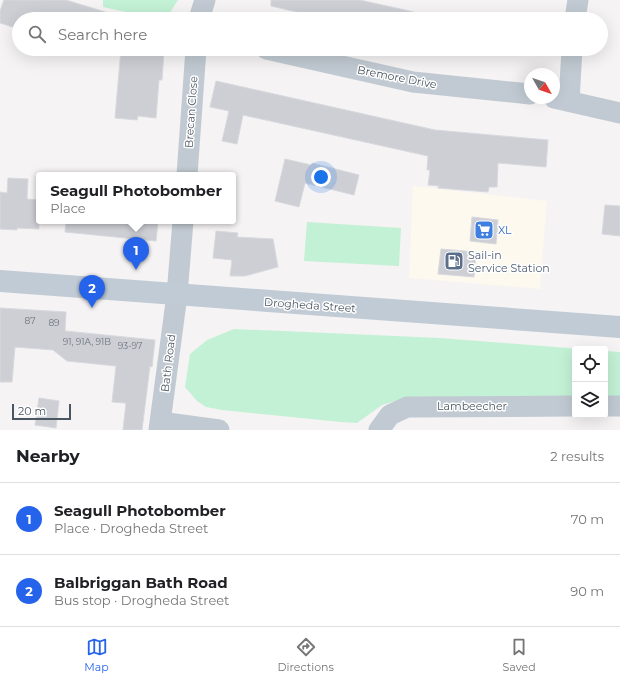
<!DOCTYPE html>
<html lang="en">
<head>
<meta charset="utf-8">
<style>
  body { margin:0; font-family:Montserrat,sans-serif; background:#f6f6f6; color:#202124 }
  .controls { position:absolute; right:12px; bottom:12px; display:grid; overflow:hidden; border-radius:4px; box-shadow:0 4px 16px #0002 }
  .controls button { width:36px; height:36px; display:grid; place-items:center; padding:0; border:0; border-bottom:1px solid #e0e0e0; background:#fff; color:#202124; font:20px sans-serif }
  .compass { position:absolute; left:524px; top:68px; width:36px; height:36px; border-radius:50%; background:#fff; box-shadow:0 4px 16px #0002; rotate:130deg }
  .scale { position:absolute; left:12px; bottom:10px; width:59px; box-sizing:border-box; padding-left:4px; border:2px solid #4a5661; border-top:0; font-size:11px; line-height:14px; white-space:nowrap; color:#4a5661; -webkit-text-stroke:3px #fff; paint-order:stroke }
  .you { position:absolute; left:321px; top:177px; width:14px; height:14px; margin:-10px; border:3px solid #fff; border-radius:50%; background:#1a73e8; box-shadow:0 0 0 6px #1a73e833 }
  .badge { display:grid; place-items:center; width:26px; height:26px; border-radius:50%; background:#2563eb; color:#fff; font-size:13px; font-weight:700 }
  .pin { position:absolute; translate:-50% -33px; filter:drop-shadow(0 1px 2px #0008) }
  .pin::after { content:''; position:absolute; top:21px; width:14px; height:12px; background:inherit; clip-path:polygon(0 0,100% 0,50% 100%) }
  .popup { position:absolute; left:36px; top:172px; width:200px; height:52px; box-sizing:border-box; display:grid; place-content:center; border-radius:4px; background:#fff; filter:drop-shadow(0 1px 3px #0005); font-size:13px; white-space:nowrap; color:#757577 }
  .popup b { font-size:15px; color:#202124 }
  .popup::after { content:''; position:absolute; left:50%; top:100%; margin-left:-8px; border:8px solid transparent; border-top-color:#fff }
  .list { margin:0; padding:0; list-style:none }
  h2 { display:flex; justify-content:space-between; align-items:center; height:52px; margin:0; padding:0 16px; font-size:17px }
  h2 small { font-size:13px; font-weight:400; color:#757577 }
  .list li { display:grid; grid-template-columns:26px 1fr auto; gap:12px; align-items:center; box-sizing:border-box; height:72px; padding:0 16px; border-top:1px solid #e0e0e0 }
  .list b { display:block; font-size:15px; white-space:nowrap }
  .list p { margin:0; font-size:13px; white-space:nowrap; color:#757577 }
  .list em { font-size:13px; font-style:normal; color:#757577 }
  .icon { flex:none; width:22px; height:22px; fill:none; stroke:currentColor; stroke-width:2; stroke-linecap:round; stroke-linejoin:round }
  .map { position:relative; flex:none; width:620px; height:430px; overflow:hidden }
  .search { position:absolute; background:#fff; box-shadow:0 4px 16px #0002; left:12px; right:12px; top:12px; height:44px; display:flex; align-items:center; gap:10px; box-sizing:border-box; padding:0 14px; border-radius:22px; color:#757577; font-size:15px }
  .sheet { height:196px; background:#fff }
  nav { display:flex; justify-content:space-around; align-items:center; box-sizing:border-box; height:56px; border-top:1px solid #e0e0e0; background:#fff; font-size:11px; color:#757577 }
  nav a { display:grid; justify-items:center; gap:2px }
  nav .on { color:#2563eb }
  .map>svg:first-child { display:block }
</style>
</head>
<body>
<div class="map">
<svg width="620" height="430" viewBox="0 0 620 430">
  <rect width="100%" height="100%" fill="#f5f3f3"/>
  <!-- commercial -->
  <path fill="#fdf9ef" d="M413 186 547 201 540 289 409 278Z"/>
  <!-- green -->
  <path fill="#c3f1d5" d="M103 0H178L166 19H157L103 7Z
    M307 222 401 228 399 266 304 261Z
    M234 329 440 338 581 349H575V397L402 399 382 405 357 423 341 422 222 410 206 407 197 401 185 387 190 354 207 340Z
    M605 351 620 352V397H605Z"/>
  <!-- building -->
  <path fill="#cdcfd5" stroke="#d7d9de" d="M4 0H66L115 15 114 19H19V29L0 23V11Z
    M271 0H360L414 12V19H313L314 16 271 6Z
    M121 49 164 51 162 80H159L156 118 138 116 137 120 115 118Z
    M216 81 435 130 548 140 546 167 498 163 497 187H489L488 192 438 188 439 186 428 185 430 170H427L428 156 243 115 237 144 222 141 229 111 210 107Z
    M285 159 311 165 312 163 359 175 354 195 305 183 299 207 275 201Z
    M8 178 28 179 27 199 39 200V229L17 228V230L0 229V192L7 193Z
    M605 205 620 206V236L602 234Z
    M472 217 498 220 496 244 470 241Z
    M66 221H158L156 241 65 232Z
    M216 231 238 233 237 237 273 239 278 267 245 276H230L232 260 213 258Z
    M441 249 476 252 474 277 438 274Z
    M0 308 66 312 65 331 155 340 152 367 150 366 142 430H123L126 403 112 402 116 366 67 361 53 350 15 347 12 382H0Z
    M39 398 59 401 56 428 35 425Z"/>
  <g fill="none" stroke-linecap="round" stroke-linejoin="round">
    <!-- minor -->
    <path stroke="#c1cad2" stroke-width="21" d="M199 19 205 0
      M575 19 578 0
      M266 49 413 82 530 94
      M554 98 620 113
      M569 101 572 49
      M187 175 196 49
      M605 406H620
      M160 422 219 430
      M159 430 177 295 183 221
      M379 430 390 415 407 407 575 406"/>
    <!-- secondary -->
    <path stroke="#c1cbd6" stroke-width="22" d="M0 281 620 327"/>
  </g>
  <!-- icons -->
  <defs>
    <symbol id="supermarket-square" viewBox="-11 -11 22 22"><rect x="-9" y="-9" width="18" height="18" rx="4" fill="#3f7fe0" stroke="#fff"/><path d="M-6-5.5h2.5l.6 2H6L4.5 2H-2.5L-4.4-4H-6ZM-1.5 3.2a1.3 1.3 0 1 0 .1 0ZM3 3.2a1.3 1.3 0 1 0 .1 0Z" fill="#fff"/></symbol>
    <symbol id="fuel-square" viewBox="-11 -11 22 22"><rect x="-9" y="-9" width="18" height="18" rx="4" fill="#5c6f8a" stroke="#fff"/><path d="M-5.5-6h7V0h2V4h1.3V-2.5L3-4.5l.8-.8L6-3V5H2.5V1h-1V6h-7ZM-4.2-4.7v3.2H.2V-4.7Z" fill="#fff"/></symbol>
  </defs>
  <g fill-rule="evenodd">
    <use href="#supermarket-square" x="473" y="219" width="22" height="22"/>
    <use href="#fuel-square" x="443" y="250" width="22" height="22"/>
  </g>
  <g text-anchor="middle" stroke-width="3" stroke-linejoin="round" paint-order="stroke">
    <!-- number labels -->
    <g font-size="9" fill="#6b747e">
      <text x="30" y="324">87</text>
      <text x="54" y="326">89</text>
      <text x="87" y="345">91, 91A, 91B</text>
      <text x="130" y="349">93-97</text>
    </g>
    <!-- street labels -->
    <g font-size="11" fill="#4a5661" stroke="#fff">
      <text transform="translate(397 77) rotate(11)" y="4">Bremore Drive</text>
      <text transform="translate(191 112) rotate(-86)" y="4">Brecan Close</text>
      <text transform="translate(310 305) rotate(4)" y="4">Drogheda Street</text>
      <text transform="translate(168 363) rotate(-83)" y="4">Bath Road</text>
      <text x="472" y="410">Lambeecher</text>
    </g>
    <!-- shop labels -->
    <g font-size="11" fill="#366cbe" stroke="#fff" text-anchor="start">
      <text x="498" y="234">XL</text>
    </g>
    <!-- service labels -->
    <g font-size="11" fill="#4e5e75" stroke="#fff" text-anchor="start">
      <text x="468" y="259">Sail-in<tspan x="468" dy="13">Service Station</tspan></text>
    </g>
  </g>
</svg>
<div class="controls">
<button><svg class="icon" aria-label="locate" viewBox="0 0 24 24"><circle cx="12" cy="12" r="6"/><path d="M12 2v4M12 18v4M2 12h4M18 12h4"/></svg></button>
<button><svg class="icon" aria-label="layers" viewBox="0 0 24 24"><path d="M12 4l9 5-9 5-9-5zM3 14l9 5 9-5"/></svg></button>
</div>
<svg class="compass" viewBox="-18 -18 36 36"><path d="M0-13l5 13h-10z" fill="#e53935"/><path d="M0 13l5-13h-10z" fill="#757577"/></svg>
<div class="scale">20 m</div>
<div class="you"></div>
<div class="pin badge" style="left:136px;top:270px">1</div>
<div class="popup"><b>Seagull Photobomber</b>Place</div>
<div class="pin badge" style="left:92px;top:308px">2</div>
<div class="search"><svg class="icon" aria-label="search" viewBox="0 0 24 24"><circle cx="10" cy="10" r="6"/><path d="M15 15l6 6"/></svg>Search here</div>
</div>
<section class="sheet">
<h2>Nearby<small>2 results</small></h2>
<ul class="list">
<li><span class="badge">1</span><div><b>Seagull Photobomber</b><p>Place · Drogheda Street</p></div><em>70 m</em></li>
<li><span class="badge">2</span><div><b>Balbriggan Bath Road</b><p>Bus stop · Drogheda Street</p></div><em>90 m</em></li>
</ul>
</section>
<nav>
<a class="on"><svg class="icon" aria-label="map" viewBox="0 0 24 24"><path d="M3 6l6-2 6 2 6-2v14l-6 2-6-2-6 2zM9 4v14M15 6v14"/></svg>Map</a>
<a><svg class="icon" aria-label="directions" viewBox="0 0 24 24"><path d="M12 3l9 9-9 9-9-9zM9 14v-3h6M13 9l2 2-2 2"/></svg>Directions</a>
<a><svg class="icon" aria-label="saved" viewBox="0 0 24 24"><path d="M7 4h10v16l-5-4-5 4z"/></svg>Saved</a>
</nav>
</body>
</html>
